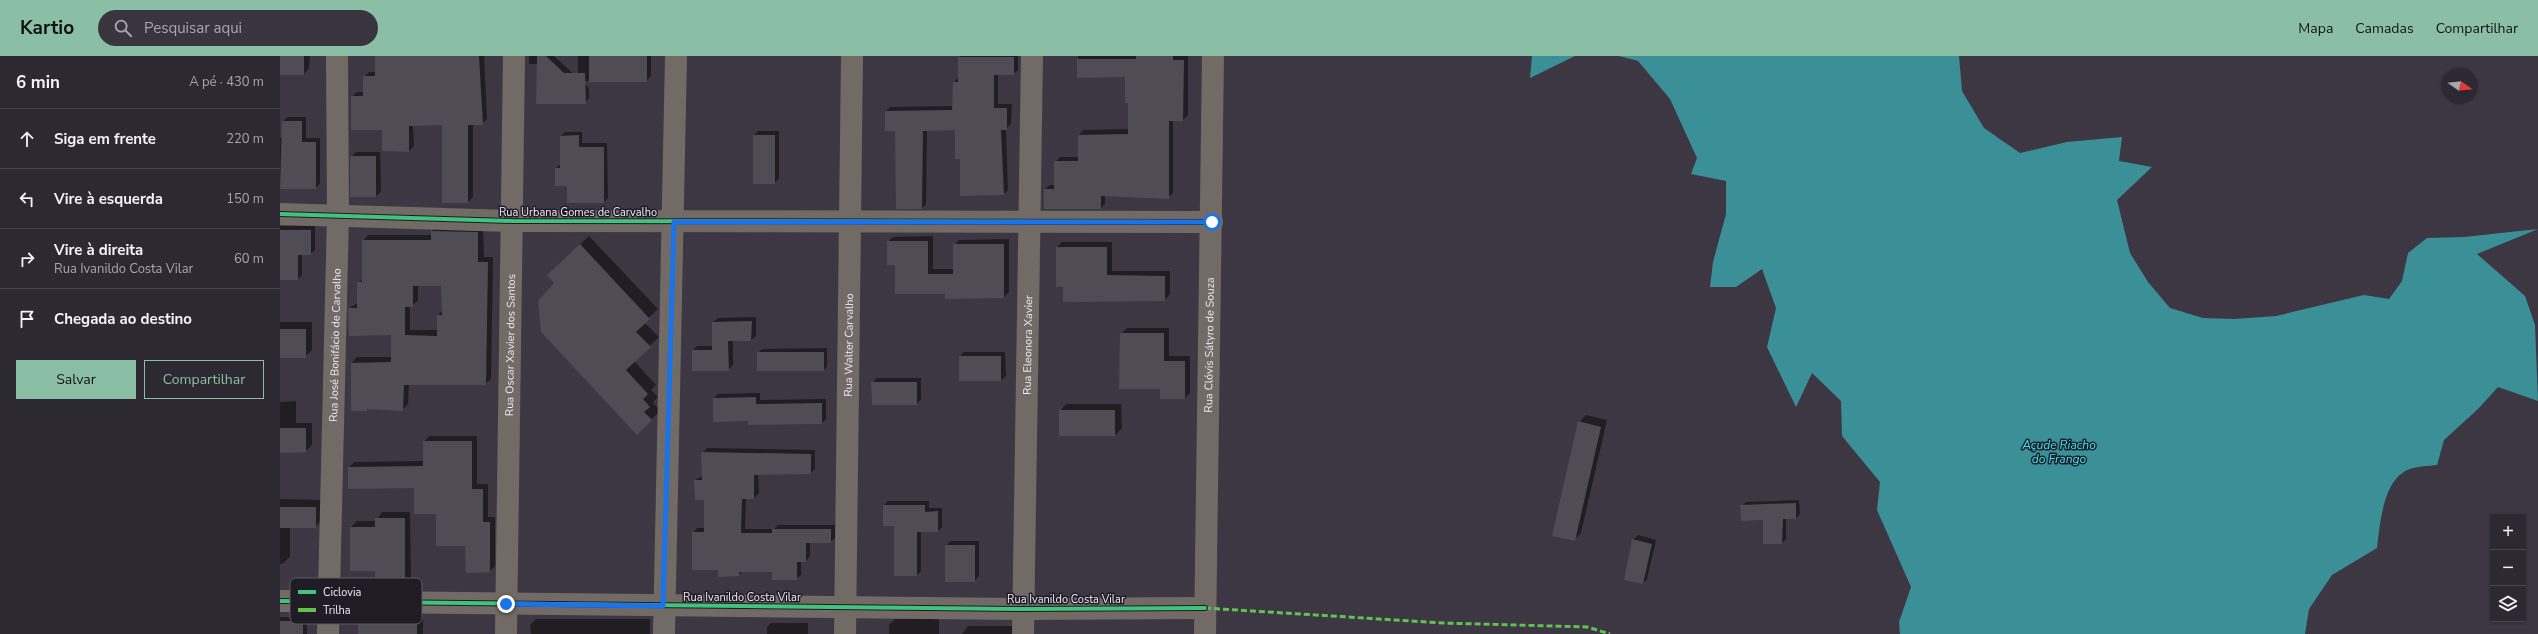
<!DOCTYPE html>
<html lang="pt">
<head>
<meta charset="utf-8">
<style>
  body { margin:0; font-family:"Nunito Sans",sans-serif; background:#39353e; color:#f1f3f6 }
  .controls { position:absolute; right:12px; bottom:12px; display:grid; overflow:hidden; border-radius:0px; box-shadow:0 1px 3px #0004 }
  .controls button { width:36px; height:36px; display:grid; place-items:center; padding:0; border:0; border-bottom:1px solid #48454d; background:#2d2932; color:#f1f3f6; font:20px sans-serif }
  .compass { position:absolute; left:2162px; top:12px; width:36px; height:36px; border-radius:50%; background:#2d2932; box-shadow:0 1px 3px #0004; rotate:105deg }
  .stop { position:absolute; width:12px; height:12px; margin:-9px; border:3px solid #1a73e8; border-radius:50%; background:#fff }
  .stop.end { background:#1a73e8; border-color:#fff; box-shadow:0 1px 4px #0008 }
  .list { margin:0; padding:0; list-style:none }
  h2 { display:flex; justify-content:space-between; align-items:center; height:52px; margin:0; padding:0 16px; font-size:17px }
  h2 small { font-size:13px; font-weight:400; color:#a7a6ac }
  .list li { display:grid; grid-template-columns:26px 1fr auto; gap:12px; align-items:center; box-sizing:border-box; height:60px; padding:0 16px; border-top:1px solid #48454d }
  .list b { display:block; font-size:15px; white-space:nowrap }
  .list p { margin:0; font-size:13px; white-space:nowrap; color:#a7a6ac }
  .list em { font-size:13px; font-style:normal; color:#a7a6ac }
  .actions { display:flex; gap:8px; padding:12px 16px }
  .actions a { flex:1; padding:9px 0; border:1px solid #8abfa5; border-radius:0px; text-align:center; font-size:14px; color:#8abfa5 }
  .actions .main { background:#8abfa5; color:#111 }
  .icon { flex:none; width:22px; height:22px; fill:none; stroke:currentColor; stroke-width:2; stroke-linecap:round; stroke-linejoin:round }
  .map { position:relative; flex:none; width:2258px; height:578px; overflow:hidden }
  header { display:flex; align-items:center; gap:24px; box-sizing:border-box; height:56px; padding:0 20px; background:#8abfa5; color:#111 }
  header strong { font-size:19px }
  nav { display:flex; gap:22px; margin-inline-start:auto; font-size:14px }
  .search { width:280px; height:36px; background:#39353e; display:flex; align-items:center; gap:10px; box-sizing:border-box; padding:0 14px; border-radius:22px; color:#a7a6ac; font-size:15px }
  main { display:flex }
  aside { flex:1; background:#2d2932 }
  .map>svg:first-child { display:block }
</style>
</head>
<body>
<header>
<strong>Kartio</strong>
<div class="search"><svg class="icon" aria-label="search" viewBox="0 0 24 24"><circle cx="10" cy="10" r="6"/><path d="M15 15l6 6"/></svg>Pesquisar aqui</div>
<nav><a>Mapa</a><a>Camadas</a><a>Compartilhar</a></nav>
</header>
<main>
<aside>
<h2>6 min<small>A pé · 430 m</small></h2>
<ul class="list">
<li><svg class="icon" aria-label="ahead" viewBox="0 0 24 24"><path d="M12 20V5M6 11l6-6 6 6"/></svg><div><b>Siga em frente</b></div><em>220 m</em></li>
<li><svg class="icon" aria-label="left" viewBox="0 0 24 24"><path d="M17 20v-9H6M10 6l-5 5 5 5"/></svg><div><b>Vire à esquerda</b></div><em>150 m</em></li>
<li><svg class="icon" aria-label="right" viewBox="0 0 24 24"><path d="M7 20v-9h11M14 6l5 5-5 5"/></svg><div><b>Vire à direita</b><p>Rua Ivanildo Costa Vilar</p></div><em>60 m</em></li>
<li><svg class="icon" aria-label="arrive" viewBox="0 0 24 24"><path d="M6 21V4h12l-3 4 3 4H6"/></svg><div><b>Chegada ao destino</b></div></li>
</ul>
<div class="actions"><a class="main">Salvar</a><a>Compartilhar</a></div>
</aside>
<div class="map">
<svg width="2258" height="578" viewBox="0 0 2258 578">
  <rect width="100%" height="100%" fill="#3c3743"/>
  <!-- water -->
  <path fill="#3b9097" d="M1252 0H1295L1250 22Z
    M1339 0H1679L1682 35 1704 72 1740 97 1787 86 1842 81 1839 105 1872 111 1837 144 1850 197 1868 226 1890 252 1923 262 1954 263 1996 260 2084 239 2109 243 2122 225 2128 197 2147 182 2184 181 2258 173 2197 198 2245 240 2255 269 2258 345 2218 331 2198 353 2164 384 2157 409C2149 410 2138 410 2130 413 2103 422 2100 468 2097 492L2052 519 2029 553 2025 578H1620L1619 566 1631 531 1597 454 1600 426 1562 380 1561 345 1532 317 1516 351 1487 291 1496 252 1482 213 1456 231H1430L1433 206 1446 158V125L1411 118 1417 102 1390 43 1358 5Z"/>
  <!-- shadow -->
  <path fill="#0007" fill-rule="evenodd" d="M0 0H30L29 12 24 18H0Z
    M96 0H204L207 63 202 68H193V141L188 146 163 68 133 69 134 90 129 95 103 73 72 41 77 36H84V21L89 16H96Z
    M249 0H274L298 22V0H371V20L366 25H302L309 32V42L305 47 257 8H249Z
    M680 0H738V14L733 18H718V48H732L731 68 726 73 728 134 724 138 681 102 676 73 647 74 646 148 642 152 616 74 606 55 610 51 673 50 674 26 678 22Z
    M798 0H908V59L903 64H893V137L888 142 825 139V148L821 152 765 133 770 129H775V106L780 101H799V79L803 74 849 73V46L846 20 798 21Z
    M8 61H26V82H40V127L36 132 0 131V82H3V65Z
    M478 75H499V122L495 127 474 79Z
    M285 76H302V87H327L328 142 324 146 288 129 276 112 281 108V80Z
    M76 96H100L101 136 96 140H71V101Z
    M0 170H35V194L30 198H22V219L18 223H0Z
    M158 170 203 171 204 201H213L211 323 205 328H129L128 348 122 354 88 352 87 354 72 307 77 301H112V278L69 252 78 247V227L83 223V185L88 179H152V175ZM138 229H162L163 254 158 259V274H130V250L138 245Z
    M309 180 378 253 364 266 379 281 354 305 376 329 371 334 378 341 373 346 380 355 357 377 275 227 277 210Z
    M653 180V213H674V189L679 184 729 183V236L724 241 666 237 616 208 608 186 613 181Z
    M782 186H832V215H890V238L885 244 784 230 777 191Z
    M476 261V280L471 284H453V309L448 314 413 294 417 290H433V266L438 262Z
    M0 266H32V294L25 301H0Z
    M847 272H889V300H910V337L905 342 881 332 841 278Z
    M547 292V310L544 314 478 297 482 293Z
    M684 296H725L726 320 721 324H680V300Z
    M597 322H641V343L637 348 592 327Z
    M480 337V344L546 343V363L542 367 470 364 434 342 438 338Z
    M16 345V367H32V389L26 395 0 396V346Z
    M786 348H841L842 372 835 379 780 355Z
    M1306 359 1327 364 1301 477 1294 484 1299 366Z
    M149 380H197V428H208V461H215V510L210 515 135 431 69 411 74 406 144 405V386Z
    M427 392 535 394V413L531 417 478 418 479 437 474 442H466L465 473H494L498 469H555V482L550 486H530V500L526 505H521V519L516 523 493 515H463L458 519 439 513 413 477 417 472H425V443H416L415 424 423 420 422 397Z
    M0 443 43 444 42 464 35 471 10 472V501L2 508H0Z
    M1519 444 1520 458 1516 462H1506V483L1502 487H1484V463L1462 450 1466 446Z
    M608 445H649V452H662V471L658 475H641V515L637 519 604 449Z
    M102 456H130L131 525 124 531 96 514 71 471 77 465H96Z
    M1358 479 1376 484 1367 523 1363 527 1353 484Z
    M670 485H699V520L694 525 666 490Z
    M85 555H143V578H79V562Z
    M0 561H27V578H0Z
    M256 563H370V578H251L250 569Z
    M615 563H659V578H609V569Z
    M491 567H528V578H487V571Z
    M688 570H734V578H682Z"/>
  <!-- building -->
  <path fill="#504c56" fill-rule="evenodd" d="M0 0H24V19H0Z
    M95 0H199L203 69H188V147H162V69L129 70V96L102 95V74H71V40H83V20H95Z
    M257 0H266L284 17H305L306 48H256Z
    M309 0H367V26H309Z
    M856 0H893V4H904L903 65H889V143L821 140V153H764V133H774V105H798V79L848 78V47H845V21L797 22V3H856Z
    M678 1H734V19H714V52H727V74H721L724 139 680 140V103H675V74L643 75 642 153H616L615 75H605V55L672 54 673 26H678Z
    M2 65H22V86H36V133H0Z
    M299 79V91H324V147H287V130H275V112H280V80Z
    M473 79H495V128H473Z
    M70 100H96V141H70Z
    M0 174H31V199H18V224H0Z
    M151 175 198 176V206H208L206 329H124L123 355 87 353V355H71V307L111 306V279L69 280 68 252H77V226H82V184H151ZM133 230H161L162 259H157V280L125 279V251H133Z
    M607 185H648V218H673V188H724V242L665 243V238H615V209H607Z
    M300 188 370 263 356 276 371 291 346 314 368 338 363 343 370 351 364 356 372 364 357 379 261 276 258 245 274 227 267 219Z
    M776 191H827V219L885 220V245L783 246V231H776Z
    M472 265 471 285H448L449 315H412V294H432V266Z
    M0 273H26V302H0Z
    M840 277H884V305H905V343H880V333H839Z
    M477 296H544V315H477Z
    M679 300H721V325H679Z
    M591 326H637V349H592Z
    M476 341V348L542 347V368L468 369V365L433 366V342Z
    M779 354H835V380H779Z
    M1298 365 1321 371 1295 485 1272 480Z
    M0 372H26V396L0 397Z
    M143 385H192V433H203V466H210V516L186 517 185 490H156V458H134V432L68 433V411L143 410Z
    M421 396 531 398V418L474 419V443H462L461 477H492V473H551V487H526V506H517V524H492V516H459V520L438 521V514H412V476H424V444H415L414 424H422Z
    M1516 447V463H1503L1502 488H1483V464L1461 465 1460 449Z
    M603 449H645V456L658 455V476H637V520H614V470H603Z
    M0 451H36V472H0Z
    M95 462H125V532H95V515H70V471H95Z
    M1352 483 1372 488 1363 528 1344 524Z
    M665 489H695V526H665Z
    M78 561H137V578H78Z
    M0 565H23V578H0Z"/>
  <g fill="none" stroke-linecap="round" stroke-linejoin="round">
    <!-- minor -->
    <g stroke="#726b65" stroke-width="22">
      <path d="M0 158 233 165 932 166"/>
      <path d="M0 545 743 553 925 552"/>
      <path id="s1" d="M48 578 58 159 57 0"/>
      <path id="s2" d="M226 578 234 0"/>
      <path d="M384 578 396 0"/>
      <path id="s3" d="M565 578 572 0"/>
      <path id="s4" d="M743 578 752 0"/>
      <path id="s5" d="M925 578 933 0"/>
    </g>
    <!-- quiet -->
    <path stroke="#63c152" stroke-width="3" stroke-dasharray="6 3" stroke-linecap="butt" d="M925 552 1163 567 1307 571 1330 578"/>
    <defs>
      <path id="cycleway" d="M0 158 233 165 932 166
        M0 545 743 553 925 552"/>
    </defs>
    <!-- cycleway casing -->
    <use href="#cycleway" stroke="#201c26" stroke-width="6"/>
    <!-- cycleway -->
    <use href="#cycleway" stroke="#40c37c" stroke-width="4"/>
  </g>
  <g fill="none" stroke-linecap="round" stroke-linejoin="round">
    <!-- route -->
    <path stroke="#1a73e8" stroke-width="5" d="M226 548 383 550 394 166H932"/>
  </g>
  <g text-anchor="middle" stroke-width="3" stroke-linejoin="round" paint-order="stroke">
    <!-- street labels -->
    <g font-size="11" fill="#eee9f7" stroke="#201c26">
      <text x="298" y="160">Rua Urbana Gomes de Carvalho</text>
      <text dy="4" stroke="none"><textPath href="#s1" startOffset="289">Rua José Bonifácio de Carvalho</textPath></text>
      <text dy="4" stroke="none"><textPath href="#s2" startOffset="289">Rua Oscar Xavier dos Santos</textPath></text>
      <text dy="4" stroke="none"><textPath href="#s3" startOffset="289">Rua Walter Carvalho</textPath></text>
      <text dy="4" stroke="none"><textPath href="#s4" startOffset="289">Rua Eleonora Xavier</textPath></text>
      <text dy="4" stroke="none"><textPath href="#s5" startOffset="289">Rua Clóvis Sátyro de Souza</textPath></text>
      <text x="462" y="545">Rua Ivanildo Costa Vilar</text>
      <text x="786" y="547">Rua Ivanildo Costa Vilar</text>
    </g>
    <!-- water labels -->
    <g font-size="12" font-style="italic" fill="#2febf7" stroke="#201c26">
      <text x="1779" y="393">Açude Riacho<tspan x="1779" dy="14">do Frango</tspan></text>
    </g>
  </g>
  <!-- legend -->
  <rect x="10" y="522" width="132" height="46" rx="6" fill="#201c26" stroke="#5e5a65" stroke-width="1"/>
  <rect x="18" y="534" width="18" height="4" fill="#40c37c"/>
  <rect x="18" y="552" width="18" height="4" fill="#63c152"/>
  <g font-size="11" fill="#eee9f7">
    <text x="43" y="540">Ciclovia</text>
    <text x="43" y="558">Trilha</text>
  </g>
</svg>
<div class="controls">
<button>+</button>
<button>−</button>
<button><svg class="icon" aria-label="layers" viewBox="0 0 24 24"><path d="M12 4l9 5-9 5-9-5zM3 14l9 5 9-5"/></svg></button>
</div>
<svg class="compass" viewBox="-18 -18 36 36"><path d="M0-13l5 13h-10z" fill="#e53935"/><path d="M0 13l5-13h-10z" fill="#a7a6ac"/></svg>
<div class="stop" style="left:932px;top:166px"></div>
<div class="stop end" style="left:226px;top:548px"></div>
</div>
</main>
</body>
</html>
